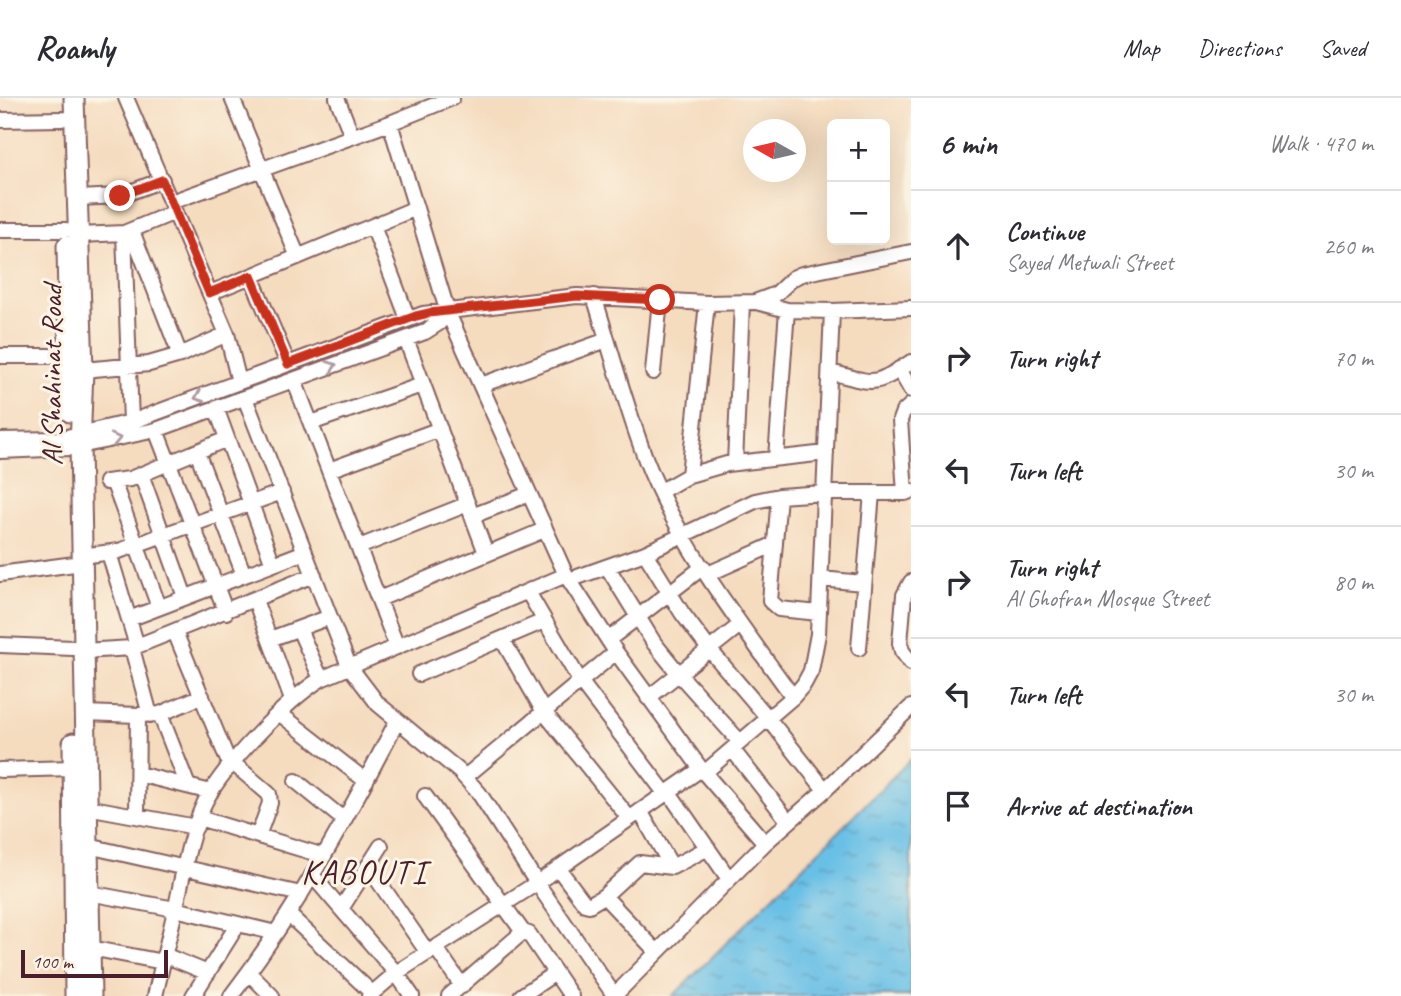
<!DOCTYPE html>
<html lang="en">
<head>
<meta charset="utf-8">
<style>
  body { margin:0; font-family:Caveat,sans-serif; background:#f7f7f7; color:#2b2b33 }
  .controls { position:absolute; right:21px; top:21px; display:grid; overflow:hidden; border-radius:10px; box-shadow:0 7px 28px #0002 }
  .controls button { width:63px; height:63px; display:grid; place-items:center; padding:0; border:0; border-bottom:2px solid #e1e1e2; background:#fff; color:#2b2b33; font:35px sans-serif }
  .compass { position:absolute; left:743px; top:21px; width:63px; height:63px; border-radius:50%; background:#fff; box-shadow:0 7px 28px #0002; rotate:278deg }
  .scale { position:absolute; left:21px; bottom:18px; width:147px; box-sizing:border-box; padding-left:7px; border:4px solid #4a1f2b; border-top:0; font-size:19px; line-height:24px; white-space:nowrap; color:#4a1f2b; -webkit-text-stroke:5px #fcf5e5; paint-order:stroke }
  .stop { position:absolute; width:21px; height:21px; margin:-16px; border:5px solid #c8321e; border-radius:50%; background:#fff }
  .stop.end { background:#c8321e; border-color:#fff; box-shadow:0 2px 7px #0008 }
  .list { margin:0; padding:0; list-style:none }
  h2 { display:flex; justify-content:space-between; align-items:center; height:91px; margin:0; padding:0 28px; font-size:30px }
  h2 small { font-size:23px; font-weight:400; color:#7c7c81 }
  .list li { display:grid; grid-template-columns:46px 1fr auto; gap:21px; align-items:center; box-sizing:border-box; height:112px; padding:0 28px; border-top:2px solid #e1e1e2 }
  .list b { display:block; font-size:26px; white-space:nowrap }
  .list p { margin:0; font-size:23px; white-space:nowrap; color:#7c7c81 }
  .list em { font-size:23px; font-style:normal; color:#7c7c81 }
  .icon { flex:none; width:38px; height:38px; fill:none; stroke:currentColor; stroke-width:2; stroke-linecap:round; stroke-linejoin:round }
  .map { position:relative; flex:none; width:911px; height:898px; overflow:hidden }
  header { display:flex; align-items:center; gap:42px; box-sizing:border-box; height:98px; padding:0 35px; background:#fff; border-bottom:2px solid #e1e1e2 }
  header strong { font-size:33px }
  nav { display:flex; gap:38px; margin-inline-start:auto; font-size:24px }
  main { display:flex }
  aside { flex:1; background:#fff }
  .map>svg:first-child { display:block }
</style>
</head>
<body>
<header>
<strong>Roamly</strong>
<nav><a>Map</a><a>Directions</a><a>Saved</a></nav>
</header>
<main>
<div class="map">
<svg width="911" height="898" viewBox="0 0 911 898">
  <defs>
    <pattern id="water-ripples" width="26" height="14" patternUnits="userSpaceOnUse" patternTransform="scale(1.75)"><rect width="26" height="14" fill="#69c0e6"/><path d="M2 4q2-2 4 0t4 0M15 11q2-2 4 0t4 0" fill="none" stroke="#589bbb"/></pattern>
  </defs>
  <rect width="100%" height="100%" fill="#fcf5e5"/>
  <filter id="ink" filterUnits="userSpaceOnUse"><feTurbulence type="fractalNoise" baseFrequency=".0143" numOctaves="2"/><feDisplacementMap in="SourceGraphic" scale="14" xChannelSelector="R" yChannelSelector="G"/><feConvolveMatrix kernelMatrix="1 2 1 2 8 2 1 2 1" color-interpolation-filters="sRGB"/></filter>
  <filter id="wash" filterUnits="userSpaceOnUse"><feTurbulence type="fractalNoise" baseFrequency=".00686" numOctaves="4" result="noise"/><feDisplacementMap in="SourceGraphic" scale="28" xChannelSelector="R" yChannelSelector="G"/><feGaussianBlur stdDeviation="1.57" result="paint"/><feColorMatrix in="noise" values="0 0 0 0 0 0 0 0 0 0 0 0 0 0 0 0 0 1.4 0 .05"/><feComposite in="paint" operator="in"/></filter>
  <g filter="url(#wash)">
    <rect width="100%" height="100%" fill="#f5dcbf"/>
    <!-- water -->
    <path fill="url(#water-ripples)" stroke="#5a7088" stroke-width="2" d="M911 661V898H673Z"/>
  </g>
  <g filter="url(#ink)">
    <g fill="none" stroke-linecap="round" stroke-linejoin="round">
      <defs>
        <path id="minor" d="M126 0 227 236 239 284
          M232 0 298 159
          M337 0 352 38
          M0 22 62 21
          M390 25 448 215 566 477 616 554 701 671 765 745
          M78 100 120 98 162 82
          M171 104 390 25 452 0
          M373 128 408 221
          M0 132H66
          M132 133 180 257
          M124 135 131 324
          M79 137 124 135 175 114
          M251 178 288 266
          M210 195 416 110
          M594 198C611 253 626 309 646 362 680 449 739 524 793 599
          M756 204 787 212 832 213 911 210
          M406 241 486 455
          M0 258H68
          M899 271 911 292
          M83 272 149 266 180 257 227 236
          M653 274 660 202
          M830 274C874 285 872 290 911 264
          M294 282 397 549
          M481 287 607 242
          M245 300 349 568 378 606 459 673 479 695 537 785 614 897
          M216 310 273 466
          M311 325 422 287
          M156 332 226 514
          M0 342 58 341 131 324 423 216 577 198 707 205 755 204 776 196 793 180 802 176 911 154
          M0 353 70 350 156 332 425 234 439 225 448 215
          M197 354 244 477
          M776 360 787 212
          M735 365 742 205
          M329 372 440 331
          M141 376 185 499
          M689 377 707 205
          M113 383 159 509
          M106 384 130 381 227 341
          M661 393 689 377 727 366 826 355
          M905 395 900 322 903 314 911 307
          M779 398 770 503 779 511 819 515
          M472 418 529 396
          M359 449 468 406
          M109 455 137 548
          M645 455 682 515 709 551 768 620 825 692
          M82 458 119 453 282 394
          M608 470 654 545 679 576 740 644
          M0 476 82 465
          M708 476 775 446
          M821 481 863 485
          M569 482 645 455 755 403 779 398 824 395H905L911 393
          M911 484 904 497 900 545 902 553 911 565
          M528 494 580 583 665 695
          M379 501 544 432
          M255 502 292 602
          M129 521 305 454
          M299 531 321 581
          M175 534 227 660 269 696 270 705 258 738
          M270 541 330 519
          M502 541 544 614 629 720
          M608 542 703 469
          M0 547 73 550
          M132 550 150 617
          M859 550 872 395
          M83 553 132 550 314 477
          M419 576 544 523
          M648 600 740 527
          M85 615 138 617 160 616 202 598
          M279 615 366 683
          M160 616 188 688
          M732 651 789 724
          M0 672 73 670
          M704 675 793 599 804 586 811 573 818 536 832 213
          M138 676 211 694
          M465 679 616 554
          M296 683 344 722
          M668 693 729 781
          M425 698 523 834 529 836 571 898
          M87 709 196 729
          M640 713 672 769
          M137 718 138 617
          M199 720 324 758
          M88 748 301 796
          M368 768 428 855
          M558 770 585 806 589 807 604 798 640 765 672 769 708 750
          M312 777 396 875 412 898
          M89 795 175 811 276 835
          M604 798 657 854
          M341 811 381 748
          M288 816 372 895
          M90 850 163 864
          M436 850 462 888
          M164 857 208 875
          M249 875 272 898
          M155 898C162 867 170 835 177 804 184 771 190 736 204 706 221 670 287 602 321 581L566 477
          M193 898 238 826
          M231 898C296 813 348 718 397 623
          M369 898 396 875 537 785 701 671
          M449 898 523 834
          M521 898 555 875
          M614 898 765 745 825 692 911 609"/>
        <path id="major" d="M74 0 83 272 80 348 91 898
          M67 148 70 314
          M73 645 75 898"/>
      </defs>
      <!-- minor casing -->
      <use href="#minor" stroke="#86615f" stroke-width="18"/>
      <!-- major casing -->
      <use href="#major" stroke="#86615f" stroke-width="23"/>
      <!-- minor -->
      <use href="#minor" stroke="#fff" stroke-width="14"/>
      <!-- major -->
      <use href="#major" stroke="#fff" stroke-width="19"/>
    </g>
    <!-- one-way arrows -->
    <defs><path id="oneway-chevron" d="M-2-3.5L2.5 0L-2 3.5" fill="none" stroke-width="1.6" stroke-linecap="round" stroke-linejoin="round" transform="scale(1.75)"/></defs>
    <g stroke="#ae9aa0">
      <use href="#oneway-chevron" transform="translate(332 268) rotate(-20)"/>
      <use href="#oneway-chevron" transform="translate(199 299) rotate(160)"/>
      <use href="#oneway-chevron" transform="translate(116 341) rotate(-12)"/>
    </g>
  </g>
  <g fill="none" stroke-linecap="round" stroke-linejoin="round" filter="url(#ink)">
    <!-- route -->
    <path stroke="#c8321e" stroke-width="9" d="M120 98 162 82 209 195 251 178 288 266 416 218 429 215 577 198 660 202"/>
  </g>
  <g text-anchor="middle" stroke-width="6" stroke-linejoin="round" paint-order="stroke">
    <!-- street labels -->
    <g font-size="30" fill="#4a1f2b" stroke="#fcf5e5">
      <text transform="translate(51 277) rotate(-90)" y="10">Al Shahinat Road</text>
    </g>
    <!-- quarter labels -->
    <g font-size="33" letter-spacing="2" fill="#4a1f2b" stroke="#fcf5e5">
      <text x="364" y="785">KABOUTI</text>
    </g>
  </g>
</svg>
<div class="controls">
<button>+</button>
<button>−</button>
</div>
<svg class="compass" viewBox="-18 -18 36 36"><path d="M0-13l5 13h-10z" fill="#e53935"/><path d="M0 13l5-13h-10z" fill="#7c7c81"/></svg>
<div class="scale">100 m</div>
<div class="stop" style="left:660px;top:202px"></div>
<div class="stop end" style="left:120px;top:98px"></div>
</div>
<aside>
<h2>6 min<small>Walk · 470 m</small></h2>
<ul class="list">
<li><svg class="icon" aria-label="ahead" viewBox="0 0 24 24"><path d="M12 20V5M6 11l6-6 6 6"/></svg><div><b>Continue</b><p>Sayed Metwali Street</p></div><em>260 m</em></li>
<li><svg class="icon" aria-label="right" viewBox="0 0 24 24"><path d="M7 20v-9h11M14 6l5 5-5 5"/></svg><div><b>Turn right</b></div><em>70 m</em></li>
<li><svg class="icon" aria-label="left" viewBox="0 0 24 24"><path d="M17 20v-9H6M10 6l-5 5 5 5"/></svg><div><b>Turn left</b></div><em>30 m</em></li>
<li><svg class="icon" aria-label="right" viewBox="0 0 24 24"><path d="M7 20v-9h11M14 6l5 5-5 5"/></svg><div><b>Turn right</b><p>Al Ghofran Mosque Street</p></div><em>80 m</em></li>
<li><svg class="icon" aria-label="left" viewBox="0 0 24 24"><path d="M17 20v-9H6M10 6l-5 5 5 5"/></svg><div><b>Turn left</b></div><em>30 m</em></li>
<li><svg class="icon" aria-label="arrive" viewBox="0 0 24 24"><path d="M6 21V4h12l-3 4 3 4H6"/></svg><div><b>Arrive at destination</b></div></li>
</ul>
</aside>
</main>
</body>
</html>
